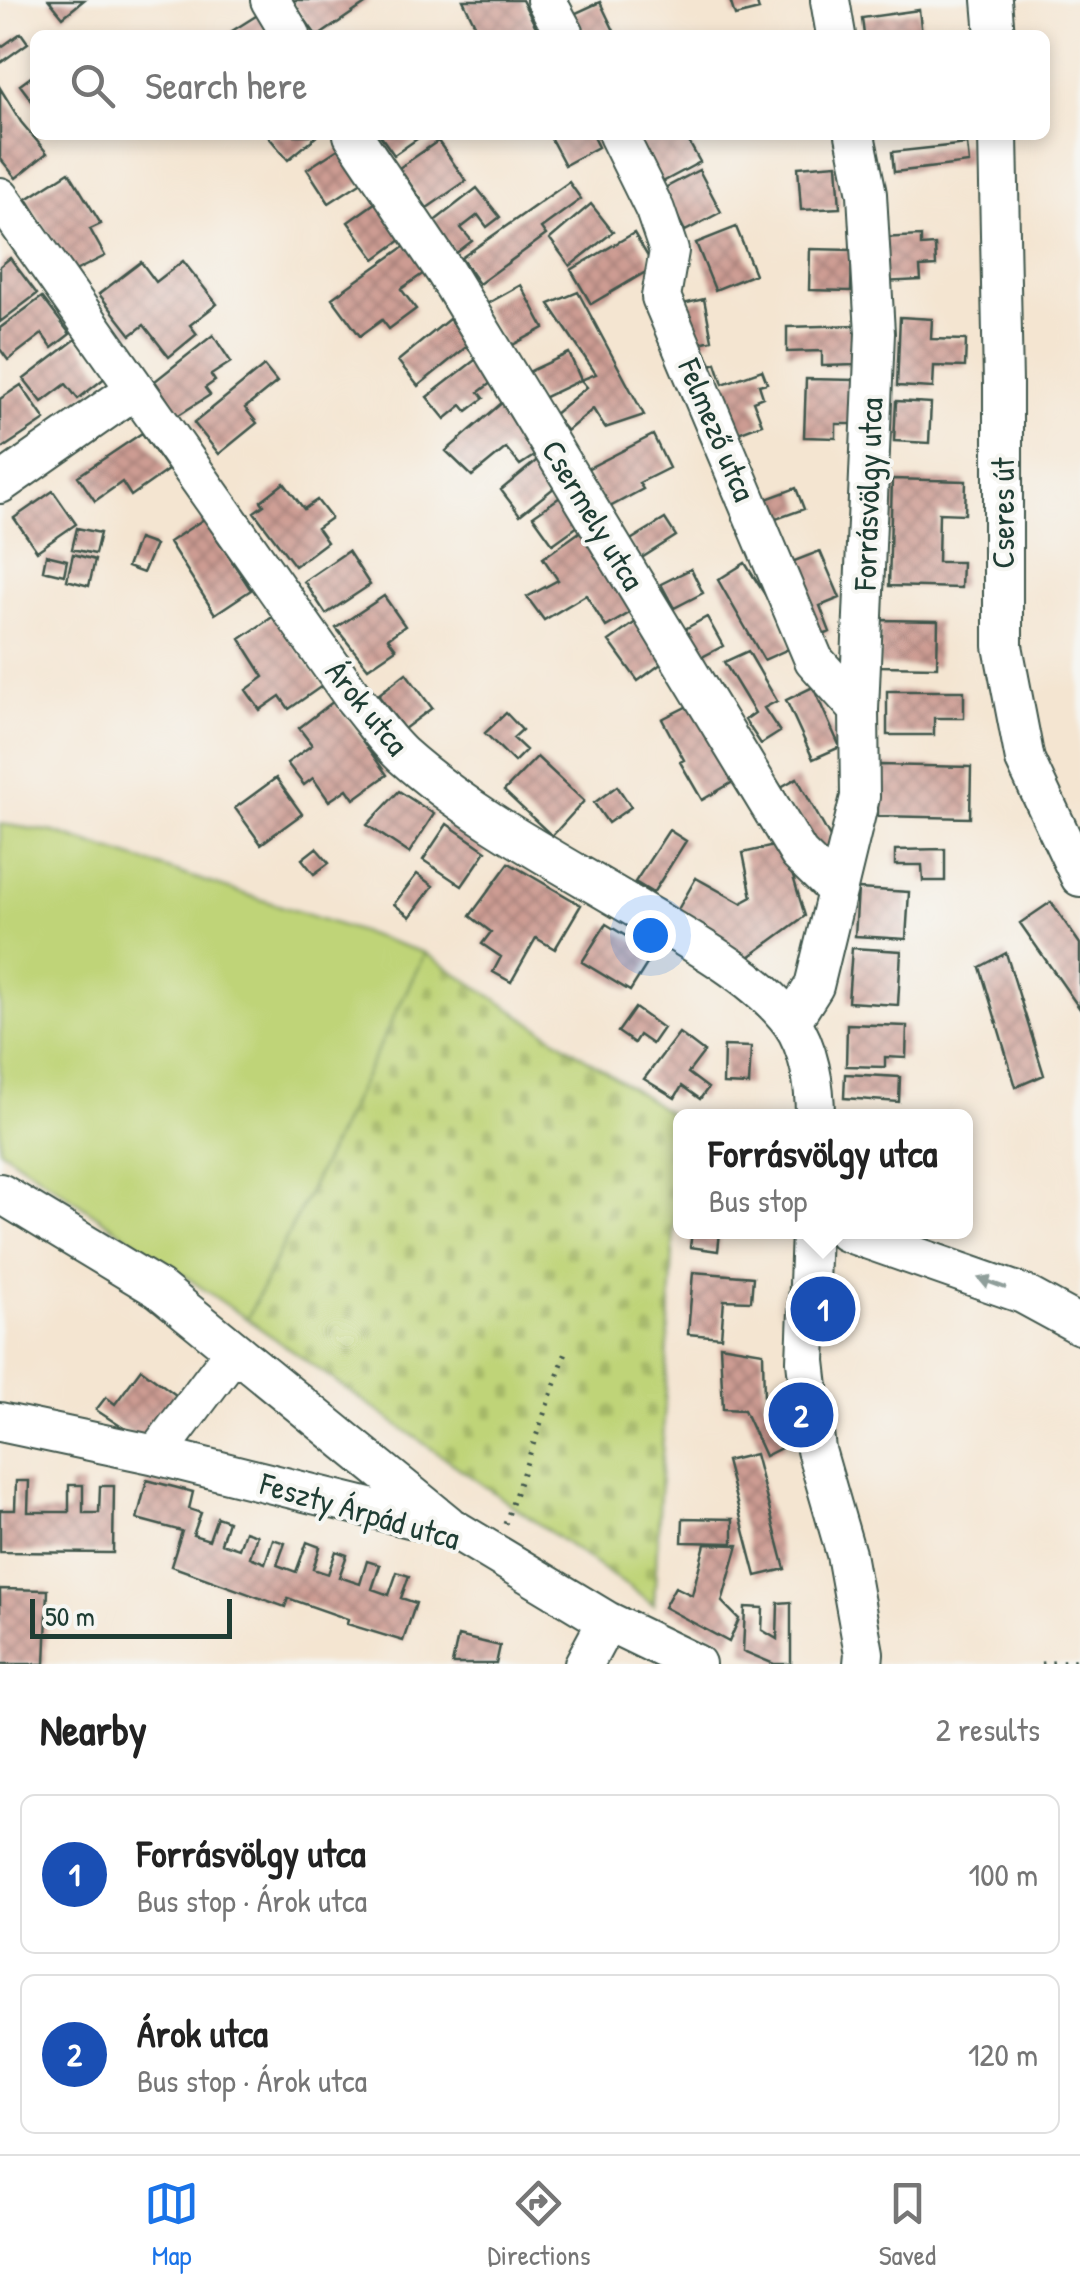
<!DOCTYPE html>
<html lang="en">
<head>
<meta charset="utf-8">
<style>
  body { margin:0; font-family:"Patrick Hand",sans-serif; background:#f6f6f6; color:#222 }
  .scale { position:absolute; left:30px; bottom:25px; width:202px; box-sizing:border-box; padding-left:10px; border:5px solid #1f3d34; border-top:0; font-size:28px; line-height:35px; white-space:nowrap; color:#1f3d34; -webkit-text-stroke:8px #f6f6f2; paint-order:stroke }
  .you { position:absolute; left:650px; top:935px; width:35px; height:35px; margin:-25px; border:8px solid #fff; border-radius:50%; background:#1a73e8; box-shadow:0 0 0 15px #1a73e833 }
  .badge { display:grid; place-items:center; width:65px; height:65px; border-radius:50%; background:#1a73e8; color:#fff; font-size:32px; font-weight:700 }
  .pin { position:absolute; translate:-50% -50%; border:5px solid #fff; box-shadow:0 2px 10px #0006 }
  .popup { position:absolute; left:673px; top:1109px; width:300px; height:130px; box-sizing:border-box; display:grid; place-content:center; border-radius:15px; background:#fff; filter:drop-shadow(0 2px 8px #0005); font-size:32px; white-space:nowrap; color:#767676 }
  .popup b { font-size:38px; color:#222 }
  .popup::after { content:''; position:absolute; left:50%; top:100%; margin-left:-20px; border:20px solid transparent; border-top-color:#fff }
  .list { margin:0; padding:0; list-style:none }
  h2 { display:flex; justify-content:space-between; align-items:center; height:130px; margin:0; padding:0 40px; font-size:42px }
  h2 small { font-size:32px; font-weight:400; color:#767676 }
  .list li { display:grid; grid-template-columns:65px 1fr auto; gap:30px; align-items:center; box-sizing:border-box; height:160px; margin:0 20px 20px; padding:0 20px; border:2px solid #e0e0e0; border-radius:15px }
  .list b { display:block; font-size:38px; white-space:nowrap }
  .list p { margin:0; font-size:32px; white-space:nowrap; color:#767676 }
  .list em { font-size:32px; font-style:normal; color:#767676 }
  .icon { flex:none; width:55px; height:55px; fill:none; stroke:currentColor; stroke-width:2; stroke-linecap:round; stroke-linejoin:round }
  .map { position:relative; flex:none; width:1080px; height:1664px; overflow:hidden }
  .search { position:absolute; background:#fff; box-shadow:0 5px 15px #0003; left:30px; right:30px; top:30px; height:110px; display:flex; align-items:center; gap:25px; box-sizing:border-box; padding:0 35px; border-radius:15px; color:#767676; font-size:38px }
  .sheet { height:490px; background:#fff }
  nav { display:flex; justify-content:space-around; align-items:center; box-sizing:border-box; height:140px; border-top:2px solid #e0e0e0; background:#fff; font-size:28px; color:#767676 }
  nav a { display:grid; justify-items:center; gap:5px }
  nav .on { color:#1a73e8 }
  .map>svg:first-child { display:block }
</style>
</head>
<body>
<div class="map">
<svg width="1080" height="1664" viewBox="0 0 1080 1664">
  <defs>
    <pattern id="cemetery-stones" width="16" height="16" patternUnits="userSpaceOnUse" patternTransform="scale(2.5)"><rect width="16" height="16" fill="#bfd478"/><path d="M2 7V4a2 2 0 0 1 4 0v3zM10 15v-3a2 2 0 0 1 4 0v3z" fill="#a4b768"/></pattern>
    <pattern id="building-cross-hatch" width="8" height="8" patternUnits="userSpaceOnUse" patternTransform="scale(2.5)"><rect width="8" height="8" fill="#cd9c93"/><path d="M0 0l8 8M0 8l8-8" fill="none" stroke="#a68079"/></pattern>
  </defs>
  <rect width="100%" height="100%" fill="#f6f6f2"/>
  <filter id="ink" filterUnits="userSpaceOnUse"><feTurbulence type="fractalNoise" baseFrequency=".01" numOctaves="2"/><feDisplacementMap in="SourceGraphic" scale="20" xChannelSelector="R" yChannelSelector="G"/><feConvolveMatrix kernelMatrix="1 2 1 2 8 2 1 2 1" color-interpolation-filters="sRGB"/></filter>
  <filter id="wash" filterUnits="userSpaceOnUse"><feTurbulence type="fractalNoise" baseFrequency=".0048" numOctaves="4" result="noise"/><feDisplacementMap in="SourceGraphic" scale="40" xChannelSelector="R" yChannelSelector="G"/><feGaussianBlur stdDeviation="2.25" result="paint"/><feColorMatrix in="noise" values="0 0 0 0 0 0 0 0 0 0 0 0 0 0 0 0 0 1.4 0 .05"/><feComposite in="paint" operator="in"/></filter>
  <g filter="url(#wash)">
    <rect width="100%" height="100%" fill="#f4e5d1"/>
    <!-- green -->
    <path fill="#bfd478" stroke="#6f8856" stroke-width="2.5" d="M0 824 54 832 425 953 247 1319 0 1149Z"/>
    <!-- cemetery -->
    <path fill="url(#cemetery-stones)" stroke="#6f8856" stroke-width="2.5" d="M425 953 680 1120 654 1605 247 1319Z"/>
    <g id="blocks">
      <!-- building -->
      <path fill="url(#building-cross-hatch)" d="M49 0H84L63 17Z
        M291 0H371L320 35H316Z
        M463 0H522L540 35H480Z
        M730 0H756L759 10 735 16Z
        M600 2 616 35H574L565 18Z
        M919 10 922 35H864L862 18Z
        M264 11 280 35H235L232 31Z
        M21 33 28 43 0 63V48Z
        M35 74V105L20 85Z
        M0 88 21 122 47 153 16 178 0 158Z
        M267 135H318L288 160Z
        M380 135H414L417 139 394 155Z
        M549 135H592L598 147 565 165Z
        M643 135H685L700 162 655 186 632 141Z
        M438 141 466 181 427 208 399 168Z
        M346 144 368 178 329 203 307 169Z
        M967 144 969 163 894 172 892 152Z
        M837 164 840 208 801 210 798 167Z
        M699 170 721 212 685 231 663 189Z
        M69 172 101 224 90 229 105 256 73 272 27 199Z
        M569 182 581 199 541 228 546 235 479 284 461 258Z
        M477 188 500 217 487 227 478 215 461 228 472 241 455 254 432 223Z
        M379 200 405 237 375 259 348 222Z
        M591 204 613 232 570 266 550 239Z
        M736 227 755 274 715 290 696 243Z
        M634 233 654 267 591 304 571 270Z
        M921 236V246L935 245 936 266 920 267 921 280 882 282 880 238Z
        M408 244 427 271 401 289 416 309 389 329 382 320 360 336 332 298Z
        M810 249 852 250 851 291 809 290Z
        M10 258 37 294 0 322V266Z
        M183 261 217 304 190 325 197 334 169 357 144 325 131 335 99 294 141 262 156 282Z
        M521 285 544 328 507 348 483 306Z
        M578 292 644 415 605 428 593 409 567 431 553 415 587 387 581 380 596 374 549 304Z
        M42 297 70 334 52 348 42 334 8 360 0 349V328Z
        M704 299 712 340 687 346 670 307Z
        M900 317 932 319 931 339 966 340 965 367 934 366 933 388 897 386Z
        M449 319 470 344 418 386 398 361Z
        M857 325V365L822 366V351L787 352V327Z
        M213 335 231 362 211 375 215 381 205 388 210 395 177 416 155 381Z
        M76 339 106 377 78 399 66 384 42 402 24 379Z
        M569 353 581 380 539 400 526 373Z
        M479 357 496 379 479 392 484 398 467 411 462 405 445 419 427 397Z
        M716 363 723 384 762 370 767 383 759 385 763 397 753 401 762 424 733 435 700 369Z
        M264 366 277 382 245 408 257 423 219 454 194 423Z
        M806 379 856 380 854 424H836V438L804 437Z
        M21 385 45 420 0 450V399Z
        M504 401 540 452 520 465 506 448 472 476 446 451Z
        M896 401 931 403 929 443 894 441Z
        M142 433 168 470 131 496 122 482 95 501 78 476Z
        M653 435 669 468 639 483 643 489 606 509 585 470Z
        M542 456 560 483 520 515 501 490Z
        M892 479 966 481 965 514 939 513 938 562H962L961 588 889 586Z
        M284 483 304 509 317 500 331 518 317 528 327 542 295 566 254 512 264 505 261 501Z
        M796 488 804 509 765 523 758 502Z
        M53 491 76 524 37 551 14 518Z
        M566 493 585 521 553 544 533 516Z
        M204 519 251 590 215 614 169 542Z
        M665 519 676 536 640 559 629 541Z
        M588 526 636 609 606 627 586 595 544 620 527 597 558 580 543 558Z
        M77 528 100 533 95 554 72 549Z
        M138 539 155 545 143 573 127 567Z
        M348 551 370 585 326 614 304 581Z
        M820 551 840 598 820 606 830 632 813 640 779 567Z
        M73 554 95 560 89 586 67 580Z
        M46 555 67 560 64 575 43 570Z
        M745 563 769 601 791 648 764 660 718 580Z
        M691 569 703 593 674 608 661 584Z
        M384 596 405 626 388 638 396 649 368 668 336 628Z
        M274 616 322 686 289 709 280 696 260 710 246 690 264 677 240 639Z
        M707 617 723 646 700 658 685 629Z
        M640 619 669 658 638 681 609 641Z
        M880 620 938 621 937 667 879 666Z
        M748 651 777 701 764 708 780 732 761 744 745 720 755 713 724 662Z
        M406 673 432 708 404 729 378 695Z
        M813 687 840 747 813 759 786 700Z
        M887 691H964V718H934V735H887Z
        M334 701 387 775 354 799 347 789 329 801 313 778 304 785 287 763 312 745 299 728Z
        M694 703 738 779 702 800 680 762 684 760 662 719Z
        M506 713 522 730 513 738 526 750 514 762 485 733Z
        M537 757 584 801 552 836 504 791Z
        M878 765 971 767 970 818 878 816Z
        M276 778 302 814 261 844 235 808Z
        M797 778 837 850 821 859 781 787Z
        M617 786 631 807 608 823 594 803Z
        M399 791 434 814 409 853 367 825Z
        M447 824 486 851 462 886 423 860Z
        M669 830 686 841 653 893 635 882Z
        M783 844 805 916 742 962 672 920 696 878 741 903 752 897 743 853Z
        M316 848 329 863 314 874 302 859Z
        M945 849V881H923L922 865H895V850Z
        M509 863 581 905 555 949 536 938 511 982 493 972 501 957 482 944 491 932 470 916Z
        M417 874 433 886 410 917 394 904Z
        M858 889 909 892 906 939 855 936Z
        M1051 902 1080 944V1009L1020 923Z
        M606 924 654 953 630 991 582 962Z
        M852 948 901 951 898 1005 848 1002Z
        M1006 953 1044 1075 1016 1087 980 967Z
        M635 1008 663 1028 652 1044 639 1035 634 1043 618 1032Z
        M847 1024 907 1026 906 1058 885 1057V1067L846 1066Z
        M679 1033 704 1052 688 1073 708 1088 700 1099 682 1086 675 1098 644 1079Z
        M724 1046 751 1047 749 1085 723 1084Z
        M845 1074 900 1077 899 1102 844 1098Z
        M692 1232H720L718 1251 690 1247Z
        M693 1272 753 1277 751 1301 724 1300 721 1337 688 1334Z
        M720 1345 763 1352 764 1401 785 1446 765 1456 744 1410 723 1409Z
        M141 1369 188 1404 154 1448 96 1410 106 1397 115 1404Z
        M755 1454 785 1569 756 1576 726 1461Z
        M147 1480 193 1492 189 1509 201 1513 193 1535 209 1540 217 1517 228 1521 221 1543 239 1549 245 1531 257 1535 250 1557 265 1563 273 1539 285 1543 277 1565 296 1572 307 1542 320 1547 313 1569 328 1574 336 1551 347 1555 339 1577 360 1584 367 1561 380 1565 372 1589 389 1595 397 1572 409 1576 401 1598 416 1603 403 1641 347 1624 348 1619 288 1598 285 1607 171 1566 182 1531 137 1519Z
        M16 1481H29L28 1512H69V1485H83V1513H99L100 1486H114L113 1553 0 1552V1510H15Z
        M683 1518 733 1519V1543L682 1542Z
        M705 1544 738 1545 722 1602 739 1619 729 1642 664 1607 675 1587 692 1595Z
        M0 1589 48 1590 45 1664H0Z
        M791 1602V1664H774L743 1651 745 1607 763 1608 762 1630 777 1639 778 1603Z
        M458 1636 500 1646 496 1664H452Z"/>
    </g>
  </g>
  <g filter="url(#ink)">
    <use href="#blocks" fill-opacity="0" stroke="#3f564c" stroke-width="2.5"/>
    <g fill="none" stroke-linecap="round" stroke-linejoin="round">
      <defs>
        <path id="minor" d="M270 0 291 35
          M546 0 565 35
          M830 0 836 35
          M992 0 995 35
          M353 135 446 273 799 854 837 891
          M618 135 655 210 669 251 661 297 814 660 859 710
          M998 135 1003 384V646L1025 760 1080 877
          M0 197 353 697C369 716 384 738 402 755 474 819 563 864 644 913 692 942 757 977 791 1022 809 1047 815 1086 815 1116
          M0 484 134 390
          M791 1022 814 986 860 797 859 710 875 333 867 194 855 135
          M0 1193 159 1289 447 1524
          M811 1232 806 1361 816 1450 846 1554 864 1653 863 1664
          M846 1232 1023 1294 1080 1325
          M0 1422 156 1455 454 1529 607 1621 696 1664
          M156 1455 234 1351
          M584 1664 607 1621"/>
      </defs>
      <!-- minor casing -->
      <use href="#minor" stroke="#3f564c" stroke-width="42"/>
      <!-- path -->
      <path stroke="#3f564c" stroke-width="5" stroke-dasharray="2.5 8" stroke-linecap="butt" d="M505 1524 566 1352
        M1041 1664 1080 1660"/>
      <!-- minor -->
      <use href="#minor" stroke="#fff" stroke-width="38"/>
    </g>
    <!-- one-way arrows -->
    <defs><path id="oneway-solid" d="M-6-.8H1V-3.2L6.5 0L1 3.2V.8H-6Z" transform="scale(2.5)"/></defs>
    <use fill="#8f9e9a" href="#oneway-solid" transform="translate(992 1283) rotate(-160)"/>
  </g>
  <g text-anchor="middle" stroke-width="8" stroke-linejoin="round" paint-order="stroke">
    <!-- street labels -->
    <g font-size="32" fill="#1f3d34" stroke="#f6f6f2">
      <text transform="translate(717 430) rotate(67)" y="11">Felmező utca</text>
      <text transform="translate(868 494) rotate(-88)" y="11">Forrásvölgy utca</text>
      <text transform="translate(1003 513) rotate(-90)" y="11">Cseres út</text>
      <text transform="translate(593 515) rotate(59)" y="11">Csermely utca</text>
      <text transform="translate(367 708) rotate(51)" y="11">Árok utca</text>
      <text transform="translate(360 1511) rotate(16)" y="11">Feszty Árpád utca</text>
    </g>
  </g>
</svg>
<div class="scale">50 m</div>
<div class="you"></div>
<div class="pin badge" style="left:823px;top:1309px;background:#1a4fb4">1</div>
<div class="popup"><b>Forrásvölgy utca</b>Bus stop</div>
<div class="pin badge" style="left:801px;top:1415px;background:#1a4fb4">2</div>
<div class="search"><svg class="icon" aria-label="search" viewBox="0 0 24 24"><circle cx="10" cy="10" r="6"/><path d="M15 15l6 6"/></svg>Search here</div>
</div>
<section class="sheet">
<h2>Nearby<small>2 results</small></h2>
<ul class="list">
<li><span class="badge" style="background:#1a4fb4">1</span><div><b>Forrásvölgy utca</b><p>Bus stop · Árok utca</p></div><em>100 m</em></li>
<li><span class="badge" style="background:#1a4fb4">2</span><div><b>Árok utca</b><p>Bus stop · Árok utca</p></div><em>120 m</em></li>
</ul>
</section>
<nav>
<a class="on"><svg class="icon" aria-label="map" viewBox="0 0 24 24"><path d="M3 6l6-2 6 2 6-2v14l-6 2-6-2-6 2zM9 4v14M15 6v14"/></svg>Map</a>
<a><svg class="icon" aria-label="directions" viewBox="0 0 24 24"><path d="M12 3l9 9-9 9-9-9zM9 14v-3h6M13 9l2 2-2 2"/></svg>Directions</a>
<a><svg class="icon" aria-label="saved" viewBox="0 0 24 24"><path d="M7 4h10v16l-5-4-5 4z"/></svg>Saved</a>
</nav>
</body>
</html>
